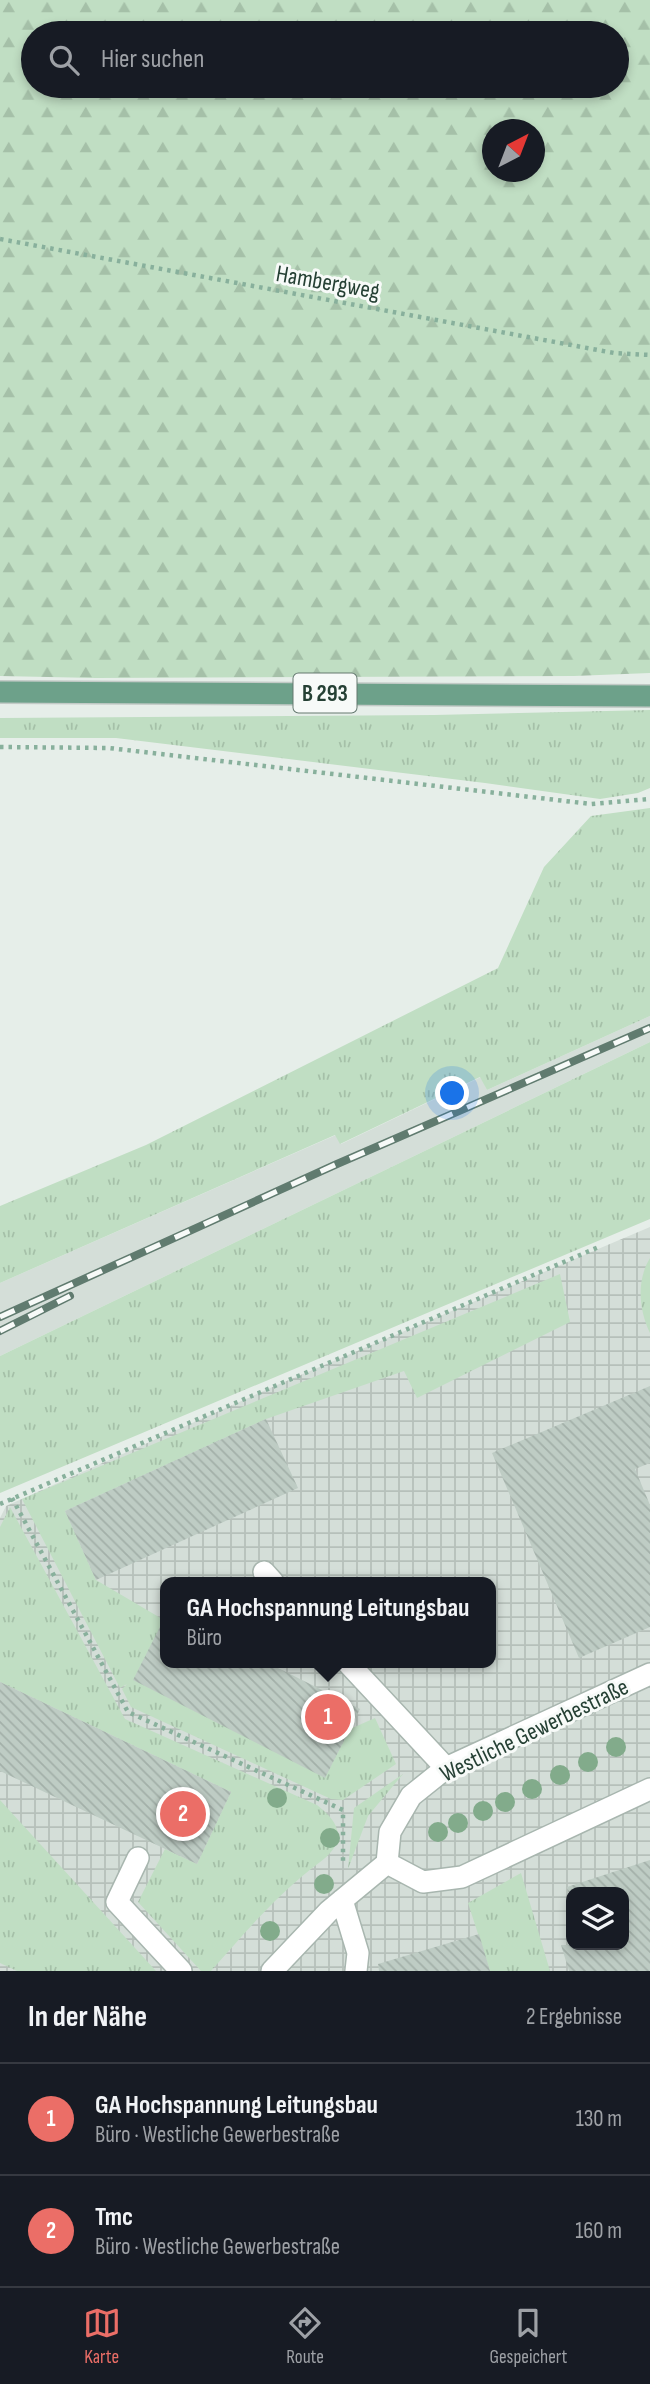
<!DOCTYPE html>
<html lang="de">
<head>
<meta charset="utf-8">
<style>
  body { margin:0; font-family:"Sofia Sans Condensed",sans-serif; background:#20242c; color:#f1f3f6 }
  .controls { position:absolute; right:21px; bottom:21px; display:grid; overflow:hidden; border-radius:14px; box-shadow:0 4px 10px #0003 }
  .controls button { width:63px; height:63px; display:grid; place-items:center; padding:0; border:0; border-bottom:2px solid #363941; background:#171b24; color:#f1f3f6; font:35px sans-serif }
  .compass { position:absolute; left:482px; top:119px; width:63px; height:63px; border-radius:50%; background:#171b24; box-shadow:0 4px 10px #0003; rotate:42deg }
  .you { position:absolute; left:453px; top:1094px; width:24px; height:24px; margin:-18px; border:5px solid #fff; border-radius:50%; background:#1a73e8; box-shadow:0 0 0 10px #1a73e833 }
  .badge { display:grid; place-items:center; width:46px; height:46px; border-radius:50%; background:#eb6e67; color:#fff; font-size:23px; font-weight:700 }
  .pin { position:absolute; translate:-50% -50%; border:4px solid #fff; box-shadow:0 2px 7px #0006 }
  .popup { position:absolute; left:160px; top:1577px; width:336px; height:91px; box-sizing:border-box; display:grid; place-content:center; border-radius:14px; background:#171b24; filter:drop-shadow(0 2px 5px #0005); font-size:23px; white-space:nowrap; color:#9ea1a6 }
  .popup b { font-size:26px; color:#f1f3f6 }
  .popup::after { content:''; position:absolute; left:50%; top:100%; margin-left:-14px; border:14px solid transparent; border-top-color:#171b24 }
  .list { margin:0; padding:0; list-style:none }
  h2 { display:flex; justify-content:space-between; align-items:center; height:91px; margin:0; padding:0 28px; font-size:30px }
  h2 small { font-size:23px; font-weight:400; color:#9ea1a6 }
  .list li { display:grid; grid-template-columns:46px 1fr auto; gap:21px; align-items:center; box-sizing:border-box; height:112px; padding:0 28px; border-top:2px solid #363941 }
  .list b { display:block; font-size:26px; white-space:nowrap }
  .list p { margin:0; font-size:23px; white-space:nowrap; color:#9ea1a6 }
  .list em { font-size:23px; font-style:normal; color:#9ea1a6 }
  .icon { flex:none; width:38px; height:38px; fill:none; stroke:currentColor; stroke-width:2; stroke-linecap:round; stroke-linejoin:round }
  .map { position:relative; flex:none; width:650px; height:1971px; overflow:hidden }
  .search { position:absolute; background:#171b24; box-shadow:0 4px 10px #0003; left:21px; right:21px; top:21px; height:77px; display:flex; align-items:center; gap:18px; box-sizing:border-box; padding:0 24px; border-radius:38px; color:#9ea1a6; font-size:26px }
  .sheet { height:315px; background:#171b24 }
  nav { display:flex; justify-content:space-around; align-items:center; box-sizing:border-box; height:98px; border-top:2px solid #363941; background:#171b24; font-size:19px; color:#9ea1a6 }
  nav a { display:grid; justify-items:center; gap:4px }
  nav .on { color:#eb6e67 }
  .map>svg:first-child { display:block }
</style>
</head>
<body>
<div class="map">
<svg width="650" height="1971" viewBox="0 0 650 1971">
  <defs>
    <pattern id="industrial-grid" width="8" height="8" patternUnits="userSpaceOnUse" patternTransform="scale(1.75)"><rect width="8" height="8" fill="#d4ded8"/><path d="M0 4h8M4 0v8" fill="none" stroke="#b6c0ba"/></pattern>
    <pattern id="grass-tufts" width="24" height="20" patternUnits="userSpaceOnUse" patternTransform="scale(1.75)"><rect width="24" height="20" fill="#c0dec3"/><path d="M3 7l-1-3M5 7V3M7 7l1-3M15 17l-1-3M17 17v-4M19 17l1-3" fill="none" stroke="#a5c0a8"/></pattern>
    <pattern id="forest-firs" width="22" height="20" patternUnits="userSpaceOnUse" patternTransform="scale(1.75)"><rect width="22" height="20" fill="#c0dec3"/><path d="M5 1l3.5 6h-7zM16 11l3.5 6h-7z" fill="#a5c0a8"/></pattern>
    <pattern id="building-back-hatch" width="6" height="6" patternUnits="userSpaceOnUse" patternTransform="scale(1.75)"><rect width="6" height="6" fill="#beccc4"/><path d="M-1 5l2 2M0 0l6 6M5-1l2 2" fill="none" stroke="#a3b0a9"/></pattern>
  </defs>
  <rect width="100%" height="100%" fill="#e6eee9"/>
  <!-- built -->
  <path fill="#d4ded8" d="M650 1016V1042L0 1356V1283L336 1135 341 1144 481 1077 487 1090Z"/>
  <!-- industrial -->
  <path fill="url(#industrial-grid)" fill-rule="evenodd" d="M650 1227V1971H0V1518L6 1506 277 1385ZM165 1582H491V1663H165ZM571 1892H624V1945H571Z"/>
  <!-- grass -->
  <path fill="url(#grass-tufts)" d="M650 710V788L638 793 600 799 485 783 116 738H0V718L434 715Z
    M650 808V1016L487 1090 480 1077 340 1144 335 1135 0 1283V1206L146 1145 498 968 544 867 591 816Z
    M650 1042V1219L0 1493V1356Z
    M650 1258V1333C639 1310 636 1281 650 1258Z
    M560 1274 570 1322 417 1398 404 1371 266 1419 65 1511 96 1580 164 1620 134 1680 325 1777 350 1729 375 1718 396 1764 343 1800 331 1799 131 1707 122 1689 127 1684 120 1688 22 1499Z
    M10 1507 125 1719 317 1805C328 1814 341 1825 337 1841 334 1853 320 1862 311 1869 273 1899 243 1935 211 1971H201L138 1902 165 1849 197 1864 231 1792 0 1682V1527Z
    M403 1774 368 1816 348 1869 354 1808Z
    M0 1800 156 1971H17L0 1963Z
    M521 1873 550 1971H490L468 1903Z"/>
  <!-- forest -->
  <path fill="url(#forest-firs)" fill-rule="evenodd" d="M0 0H650V673L574 676 96 678 0 676ZM33 33H617V86H33ZM492 130H534V172H492Z"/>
  <!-- building -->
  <path fill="url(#building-back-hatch)" d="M650 1386V1463L635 1469 650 1505V1627L579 1658 492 1453Z
    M266 1419 298 1488 96 1580 65 1511Z
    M165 1617V1663H268L360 1709 325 1778 133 1680Z
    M0 1682 231 1792 197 1864 0 1771Z
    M650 1860V1971H569L561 1945H624V1892H568L567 1887Z
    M479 1934 490 1971H379L378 1964Z"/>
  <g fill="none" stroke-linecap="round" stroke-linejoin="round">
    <defs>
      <path id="minor" d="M264 1572 273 1582
        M348 1663 446 1768
        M138 1858 117 1902 181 1971
        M387 1863 423 1882 462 1877 650 1789
        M342 1900 358 1953 356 1971
        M272 1971 329 1911 387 1863 390 1832 411 1796 446 1768 650 1674"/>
      <path id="major" d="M0 692 650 696"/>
    </defs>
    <!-- minor casing -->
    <use href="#minor" stroke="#a8b6af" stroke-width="24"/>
    <!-- major casing -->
    <use href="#major" stroke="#c2cac6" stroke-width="24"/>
    <!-- path -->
    <path stroke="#88b09c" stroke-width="4.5" stroke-dasharray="3.5 5" stroke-linecap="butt" d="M0 239 614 353 650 355
      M0 747 109 748 591 804 650 799
      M12 1498 128 1712 343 1810V1865
      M0 1504 601 1246"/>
    <!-- minor -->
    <use href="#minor" stroke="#fff" stroke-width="21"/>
    <!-- major -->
    <use href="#major" stroke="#6da18a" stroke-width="21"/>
    <defs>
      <path id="rail" d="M0 1317 337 1164 650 1028
        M0 1331 70 1296"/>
    </defs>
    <!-- rail casing -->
    <use href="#rail" stroke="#607b6f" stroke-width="8"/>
    <!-- rail -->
    <use href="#rail" stroke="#f7faf8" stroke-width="5" stroke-dasharray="16" stroke-linecap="butt"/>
  </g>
  <!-- trees -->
  <g fill="#82ab8b">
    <circle cx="616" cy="1747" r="10"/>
    <circle cx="588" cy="1762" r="10"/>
    <circle cx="560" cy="1775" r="10"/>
    <circle cx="532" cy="1789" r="10"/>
    <circle cx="277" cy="1798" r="10"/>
    <circle cx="505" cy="1802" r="10"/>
    <circle cx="483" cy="1811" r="10"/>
    <circle cx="458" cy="1823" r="10"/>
    <circle cx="438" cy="1832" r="10"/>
    <circle cx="330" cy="1838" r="10"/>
    <circle cx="324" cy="1884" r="10"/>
    <circle cx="270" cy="1931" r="10"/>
  </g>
  <g text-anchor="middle" stroke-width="6" stroke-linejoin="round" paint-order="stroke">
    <!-- shield labels -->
    <rect fill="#f7faf8" stroke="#64786f" stroke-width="2" x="293.5" y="673.5" width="63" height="39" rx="5"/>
    <g font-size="23" font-weight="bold" fill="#254034">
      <text x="325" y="701">B 293</text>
    </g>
    <!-- street labels -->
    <g font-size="24" fill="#254034" stroke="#f7faf8">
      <text transform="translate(328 282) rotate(10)" y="8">Hambergweg</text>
      <text transform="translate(534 1730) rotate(-26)" y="8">Westliche Gewerbestraße</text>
    </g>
  </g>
</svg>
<div class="controls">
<button><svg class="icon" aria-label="layers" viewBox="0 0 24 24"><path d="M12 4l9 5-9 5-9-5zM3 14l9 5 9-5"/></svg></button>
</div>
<svg class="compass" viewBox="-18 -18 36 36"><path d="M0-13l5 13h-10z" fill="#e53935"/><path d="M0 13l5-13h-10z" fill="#9ea1a6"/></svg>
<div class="you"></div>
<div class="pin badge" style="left:328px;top:1717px">1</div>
<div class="popup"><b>GA Hochspannung Leitungsbau</b>Büro</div>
<div class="pin badge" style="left:183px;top:1814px">2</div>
<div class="search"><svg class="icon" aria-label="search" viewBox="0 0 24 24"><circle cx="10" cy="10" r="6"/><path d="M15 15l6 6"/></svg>Hier suchen</div>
</div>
<section class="sheet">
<h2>In der Nähe<small>2 Ergebnisse</small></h2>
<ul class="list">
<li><span class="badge">1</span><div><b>GA Hochspannung Leitungsbau</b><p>Büro · Westliche Gewerbestraße</p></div><em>130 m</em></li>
<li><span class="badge">2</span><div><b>Tmc</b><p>Büro · Westliche Gewerbestraße</p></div><em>160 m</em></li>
</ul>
</section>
<nav>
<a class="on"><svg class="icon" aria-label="map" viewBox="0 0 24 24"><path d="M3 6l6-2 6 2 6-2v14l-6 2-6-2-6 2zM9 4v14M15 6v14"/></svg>Karte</a>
<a><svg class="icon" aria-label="directions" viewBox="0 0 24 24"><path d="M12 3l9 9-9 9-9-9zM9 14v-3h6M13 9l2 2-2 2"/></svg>Route</a>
<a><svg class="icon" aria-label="saved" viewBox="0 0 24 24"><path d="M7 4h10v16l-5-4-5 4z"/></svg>Gespeichert</a>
</nav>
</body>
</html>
